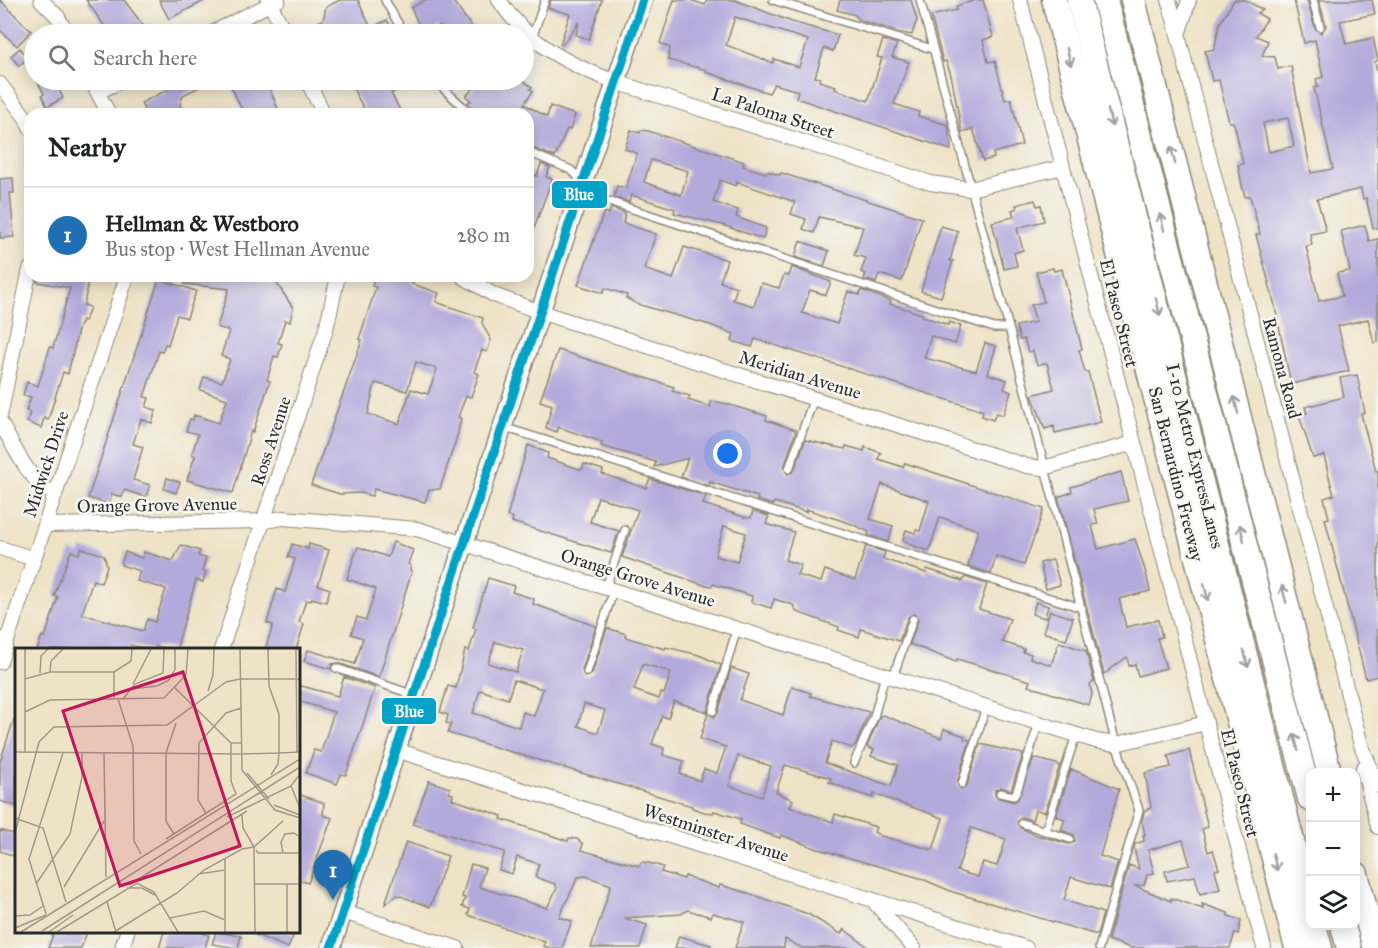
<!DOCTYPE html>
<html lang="en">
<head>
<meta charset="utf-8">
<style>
  body { margin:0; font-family:"IM FELL Great Primer",serif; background:#f2f2f2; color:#202124 }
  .controls { position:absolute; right:18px; bottom:18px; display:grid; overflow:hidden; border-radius:12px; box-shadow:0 3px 15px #0003 }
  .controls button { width:54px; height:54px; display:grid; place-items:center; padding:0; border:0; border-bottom:2px solid #e0e0e0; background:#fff; color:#202124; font:30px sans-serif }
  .you { position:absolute; left:728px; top:454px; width:21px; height:21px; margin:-15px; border:4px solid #fff; border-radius:50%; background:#1a73e8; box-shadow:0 0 0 9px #1a73e833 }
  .badge { display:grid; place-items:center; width:39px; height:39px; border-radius:50%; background:#1f6fb2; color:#fff; font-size:20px; font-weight:700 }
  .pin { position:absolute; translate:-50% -50px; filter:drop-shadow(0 2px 3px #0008) }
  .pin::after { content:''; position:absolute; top:32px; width:21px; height:18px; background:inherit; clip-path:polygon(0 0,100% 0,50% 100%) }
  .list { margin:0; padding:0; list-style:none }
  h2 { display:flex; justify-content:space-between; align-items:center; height:78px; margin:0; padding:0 24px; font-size:26px }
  h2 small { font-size:20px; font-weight:400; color:#757577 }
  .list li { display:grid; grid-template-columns:39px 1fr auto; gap:18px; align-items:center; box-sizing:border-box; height:96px; padding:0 24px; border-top:2px solid #e0e0e0 }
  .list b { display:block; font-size:22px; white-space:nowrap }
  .list p { margin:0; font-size:20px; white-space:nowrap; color:#757577 }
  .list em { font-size:20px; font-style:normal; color:#757577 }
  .icon { flex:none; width:33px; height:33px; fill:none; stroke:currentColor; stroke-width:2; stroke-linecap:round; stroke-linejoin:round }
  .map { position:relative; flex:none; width:1378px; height:948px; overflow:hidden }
  .search { position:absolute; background:#fff; box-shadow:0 3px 15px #0003; left:24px; top:24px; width:510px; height:66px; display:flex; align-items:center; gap:15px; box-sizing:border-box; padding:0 21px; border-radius:33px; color:#757577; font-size:22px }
  .panel { position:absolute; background:#fff; box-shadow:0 3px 15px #0003; left:24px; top:108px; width:510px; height:174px; border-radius:18px }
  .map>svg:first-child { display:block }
</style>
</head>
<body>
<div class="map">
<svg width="1378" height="948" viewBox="0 0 1378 948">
  <rect width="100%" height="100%" fill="#f6f6f2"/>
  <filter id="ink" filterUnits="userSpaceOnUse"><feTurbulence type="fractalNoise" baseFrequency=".0167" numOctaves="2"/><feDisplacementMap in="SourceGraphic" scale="12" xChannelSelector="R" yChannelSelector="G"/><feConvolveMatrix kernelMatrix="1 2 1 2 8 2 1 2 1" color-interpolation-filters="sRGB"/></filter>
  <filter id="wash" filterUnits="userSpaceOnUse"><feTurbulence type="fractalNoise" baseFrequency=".008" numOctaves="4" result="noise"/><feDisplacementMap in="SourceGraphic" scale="24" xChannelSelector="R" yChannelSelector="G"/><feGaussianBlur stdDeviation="1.35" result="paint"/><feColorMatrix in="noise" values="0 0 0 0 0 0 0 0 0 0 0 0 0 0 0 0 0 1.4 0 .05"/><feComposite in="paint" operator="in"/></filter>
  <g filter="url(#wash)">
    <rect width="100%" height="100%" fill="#efe3c7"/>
    <g id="blocks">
      <!-- building -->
      <path fill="#b3aadc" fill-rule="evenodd" d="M0 0 31 31 17 46 0 30Z
        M86 0H124L146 29 135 34H110Z
        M159 0H206L169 19Z
        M340 0H358L371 28 387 20 395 34H324L318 22 323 20 326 7Z
        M425 0H452L477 34H446L439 26 423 34 411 8Z
        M551 0H602L589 39 576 35 579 22 562 45 560 44 570 14 548 8Z
        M674 0H690L705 5 707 0H735L792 22 838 35 833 51 824 48 815 77 820 78 819 81 836 86 835 89 868 101 882 58 877 57 883 40 897 44 892 57 909 62 894 104 919 112 918 116 948 125 951 150 796 98 798 91 774 84 769 93 706 72 707 70 668 60 670 48 660 43ZM735 17 808 40 799 67 774 59 773 63 726 45Z
        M840 0H911L917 20 913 31 912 35 901 33 859 20 855 15 837 10Z
        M976 0H983L993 37 983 40 988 62 995 61 1005 100 1011 99 1022 145 993 153 994 158 983 161 973 129 962 132 951 75 946 61 943 62 931 16 957 10 956 6Z
        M1234 0H1246L1263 10 1257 13 1267 19 1256 36 1268 41 1262 56 1275 57 1278 69 1291 66 1311 173 1333 169 1314 88 1318 87 1316 79 1323 77 1315 40 1304 43 1294 0H1307L1315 28 1321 33 1326 26 1319 0H1372L1375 14 1340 21 1346 44 1373 38 1378 60 1375 62 1378 76V228H1373L1366 198 1363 199 1361 189 1317 199 1326 231 1310 234 1312 245 1306 246 1319 301 1342 296 1337 273 1350 271 1341 231 1365 225 1369 241 1378 239V342L1374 343 1368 319 1338 326 1349 371 1291 384 1274 302 1256 235 1260 234 1250 196 1245 197 1242 185 1238 165 1243 164 1235 127 1233 122H1229L1219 80 1212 81 1205 51 1214 49 1220 23ZM1288 118 1294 146 1269 152 1263 123Z
        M20 48 28 58 19 66 11 56Z
        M37 80H54L63 98 47 107 42 95 44 94Z
        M187 80H214L183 95 180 105 185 114H146L141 103Z
        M228 80H266L280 114H244Z
        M348 80H418L391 93 402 114H367Z
        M482 80H522L532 87 530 89 533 91 524 104 547 117 550 106 575 115 570 130 567 129 555 157 528 146V114H512L502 107 496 114H477L467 103 471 101 466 96Z
        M631 130 640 133 641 130 648 131 744 162 743 166 766 173 767 171 780 175 781 173 922 218 902 281 879 274 876 283 864 279 866 274 861 272 866 258 854 255 863 227 819 217 814 233 803 229 806 219 791 214 795 202 737 182 736 186 720 180 713 202 738 210 736 217 766 228 763 239 722 225 674 213 675 209 631 195 629 202 614 197 617 186 626 188 637 153 625 149ZM651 160 688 171 681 195 644 182Z
        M541 164 550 167 546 177 552 179 530 239 528 238V172L537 176Z
        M13 178 14 193H10L14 237 0 238V179Z
        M1035 200 1037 206 1041 205 1044 221 1017 228 1023 250 1014 253 1017 266 1004 269 992 222 1014 217 1012 210 1017 208 1016 205Z
        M611 208 625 213 623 223 656 234 644 269 673 279 684 247 727 260 720 282 737 287 733 300 754 306 761 283 779 288 784 275 789 276 792 267 831 282 826 295 810 290 802 313 837 324 848 291 859 295 861 290 891 301 890 304 922 314V316L948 325 949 322 961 326 955 344 931 336 924 358 976 371 985 343 996 346 988 374 1007 380 1004 389 1011 392 1003 415 996 413 993 420 982 416 983 411 755 339 752 347 732 341 734 334 710 325 637 304 626 298 627 295 605 288 603 293 578 285 604 212 609 214Z
        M941 226 958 231 950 261H953L941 297 921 291Z
        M800 241 829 251 824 266 795 257Z
        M1053 268 1054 271 1062 269 1082 349 1079 350 1085 372H1088L1101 422 1055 433 1054 426 1045 429 1032 395 1054 389 1047 363 1037 365 1033 351 1028 352 1024 339 1020 340 1016 326 1036 322 1031 305 1044 302 1036 272Z
        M38 276H89L84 305 90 307 85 321 82 320 78 330 68 374 63 372 48 420 44 418 41 428 27 422 30 412 26 411 31 397 23 395 27 382 38 386 50 347 53 348 70 288 37 282Z
        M185 276H272L293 308 290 322 285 320 278 343 282 344 278 357 274 356 267 380 270 381 253 432 251 431 233 493 187 480 195 456 192 454 198 434 186 431 190 419 193 420 194 415 219 423 227 399 200 390 204 377 222 382 230 359 221 356 229 331 217 327 229 289 185 284Z
        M375 276H407L406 278 413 281 412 284 439 293 436 302 483 318 482 323 491 340 487 352 482 350 474 372 479 374 471 397 466 396 458 417 461 418 458 433 440 489 429 490 425 502 374 489 372 496 361 493 340 494 311 485 362 340 359 339 376 287 372 286ZM416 362 437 369 428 394 411 389 399 424 368 414 375 383 407 391Z
        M159 279 196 291 187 318 177 315 168 345 165 344 162 352 159 351 144 397 149 398 146 407 156 410 152 423 141 419 133 444 143 447 133 480 150 485 146 497 124 490 122 497 112 494 109 504 88 498Z
        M558 350 674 387 672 391 690 396 688 400 710 407 712 401 723 403 767 416 766 420 796 430 784 468 788 474 794 471 805 440 840 448 845 449 846 446 864 451 865 447 881 453 878 459 903 467 905 463 1044 509 1024 565 996 556 991 574 968 566 978 530 940 517 929 551 911 545 903 540 906 530 915 533 916 530 920 531 929 501 882 484 870 519 893 526 888 542 868 535 869 532 852 524 806 509V512L774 502 773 505 757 500 758 497 710 482 709 486 681 477 688 458 654 467 656 462 601 446 602 442 558 427 557 432 546 428 552 405 540 401Z
        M1357 375 1365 413 1361 414 1376 471H1378V676L1366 679 1325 519 1329 518 1324 498 1334 495 1330 481 1324 455 1313 458 1299 415 1307 413 1305 407 1344 397 1340 378Z
        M528 445 548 453 547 458 582 470 584 464 603 470 602 474 646 488 650 479 706 496 703 504 744 517 751 518 753 511 769 516 766 524 794 532 785 560 801 565 797 575 821 582 825 570 855 580 866 546 885 552 883 559 926 573 927 569 963 581 965 577 987 584 979 609 1010 619 1002 642 1024 649 1023 652 1031 654 1030 658 1051 665 1059 642 1086 651 1094 681 1090 684 1092 694 1089 705 1028 686 1030 681 957 659 956 662 910 644 918 620 914 614 908 617 899 641 861 629 859 637 838 630 839 627 797 612 793 605 774 599 771 608 751 602 752 596 713 584 712 586 704 585 622 557 638 510 598 497 590 522 619 531 611 553 512 522 513 518 507 516ZM724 526 746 533 737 562 715 556Z
        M1121 472 1128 501 1094 509 1098 524 1092 525 1098 549 1135 539 1146 573 1150 591 1119 599 1126 627 1158 620 1162 637 1157 638 1166 668 1138 676 1135 664 1129 666 1127 657 1104 674 1058 497 1072 492 1071 487Z
        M167 478 180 482 176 493 164 489Z
        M393 542 413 550 408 564 411 565 410 570 412 571 379 677 338 663 332 664 331 669 304 661 308 650 355 664 363 638 351 634 357 617 366 620 376 589 347 579 351 566 358 547 388 557Z
        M292 544 308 549 309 544 329 550 318 585 330 589 326 602 312 598 311 601 306 600 299 622 304 624 296 650H265L273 625 267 623 277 589 285 592 295 559 288 557Z
        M181 545 200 551 198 556 206 558 202 571 206 572 203 582 196 580 176 650 156 646 154 650 131 645 129 650H37L42 636 45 637 47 631 58 597 54 596 71 551 79 554 81 548 104 555 107 566 101 583 93 580 82 614 143 631 147 619 155 622 166 589 137 581 140 571 121 565 125 552 142 558 144 552 173 561Z
        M1053 560 1060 585 1046 589 1040 563Z
        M488 578 514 586 512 592 534 599 533 604 596 626 582 670 585 677 592 674 607 628 626 634 625 637 665 649 666 647 699 655 721 665 707 712 674 701 668 718 662 716 652 744 664 748 663 755 684 761 680 774 700 781 704 769 717 773 726 747 700 739 708 713 714 717 718 713 731 668 749 674 740 700 783 715 792 687 811 693 810 696 869 712 856 744 852 748 832 741 825 763 891 786 898 765 871 756 874 750 867 747 880 716 883 715 941 738 944 729 965 736 964 739 970 740 957 783 961 789 967 786 980 744 1023 754 1011 790 1001 787 995 790V795L999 798 1014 802 1018 799 1034 758 1060 765 1045 812 1035 810 1032 820 1022 817 1017 822 1020 828 1036 835 1069 844 1075 841 1074 835 1061 830 1065 819 1056 816 1071 769 1119 789 1100 856 1118 862 1110 889 1071 877 1064 900 1103 913 1097 935 953 892 920 878 815 848 781 835 780 838 765 833 740 824 741 819 714 811 713 813 704 812 692 808V806L448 733 451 724 446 723 448 715 440 712 448 686 456 688 465 650 469 651 476 629 473 628ZM495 642 523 650 516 672 488 663ZM643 664 671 672 664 694 661 693 659 699 634 690ZM514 680 543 689 534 716 523 712 519 727 473 713 480 690 508 699ZM584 704 605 710 598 733 578 726ZM738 756 771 766 762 796 729 786ZM785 765 831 778 829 782 855 792 873 798 874 794 943 818 933 850 881 836 874 832 876 827 835 814 833 822 790 807 793 800 776 792ZM971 828 1006 839 997 866 983 862 978 877 957 871Z
        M1036 602 1048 606 1045 618 1032 614Z
        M1050 611 1073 618 1066 640 1043 632Z
        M344 677 375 688 346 775 341 774 337 784 306 773 314 750 321 752 334 712 298 701V685L338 696Z
        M14 719H16V806L0 801V762Z
        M1189 750 1208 827 1202 829 1208 852 1213 850 1219 869 1215 870 1220 889 1200 894 1195 876 1167 881 1165 871 1190 865 1183 840 1148 850 1154 873 1147 875 1144 885 1135 886 1171 901V898L1203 909 1202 904 1228 913V916L1241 920 1238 934 1235 933 1230 948H1131L1108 940 1129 865 1139 869 1134 848 1135 844 1144 841 1143 835H1145L1142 821 1144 811 1151 807 1145 773 1171 767 1168 756Z
        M429 781 450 788 449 793 453 794 452 799 502 816 501 819 568 841 569 838 577 839 583 844 581 850 639 866 641 862 649 863 663 867 661 872 684 879 685 876 719 888 720 885 748 893 808 914 841 934 844 929 869 948H802L785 939 784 948H735L744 922 713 913 711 917 688 910 681 914 624 918 647 925 640 948H591L611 885 586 876 578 877 559 917 572 921 562 948H550L543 946 545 942 468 915 470 909 462 907 465 898 462 897 471 864 485 868 479 887 547 908 557 888 555 884 535 877 539 864 517 857 512 874 499 870 505 852 413 824Z
        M298 794 324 803 323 815 332 818 308 883 298 880Z
        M0 830 16 835V857L0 851Z
        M406 842 448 856 430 907 398 895 385 904Z
        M54 932H87L81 948H48Z
        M164 932H198L209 935 205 948H159Z
        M216 932 241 936 238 948 212 944Z
        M255 932H287L294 934 288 948 254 934Z
        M679 936 711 945 710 948H675Z"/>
    </g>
  </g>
  <g filter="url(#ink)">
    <use href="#blocks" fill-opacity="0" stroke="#8d8779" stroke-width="1.5"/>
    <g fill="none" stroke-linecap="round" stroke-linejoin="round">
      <defs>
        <path id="lane" d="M385 0 404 34
          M773 0 932 49
          M920 0 1009 328 1116 744 1139 810 1099 948
          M1313 0 1320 27
          M532 38 545 0
          M434 80 471 114
          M528 152 571 170 602 199 994 328H1009
          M503 427 1082 608
          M789 469 814 398
          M606 587 625 530
          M336 668 414 695
          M587 672 614 589
          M893 677 913 619
          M713 711 737 628
          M854 763 874 717 885 675
          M962 784 986 707
          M1000 793 1014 796 1017 791 1039 723
          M1022 823 1045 831 1076 735
          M1045 831 1070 839"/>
        <path id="street" d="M41 0 58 17 67 34
          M268 0 286 34
          M499 0C528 44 567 64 616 82L931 183 970 189 1063 167
          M1020 0 1264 948
          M1169 0 1361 745 1378 785
          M1179 32 1189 0
          M210 34 278 0
          M91 80 109 114
          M307 80 324 114
          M0 84 26 118 30 128
          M98 92 123 80
          M462 276 494 295 540 312 1027 466 1043 468 1134 443
          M0 416 30 269
          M0 422C15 448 27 479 55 495
          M45 525 264 521 283 518 417 529 1096 741 1116 744 1206 723
          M0 548 34 559
          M221 650 326 329 338 276
          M0 662 127 276
          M396 750 1026 948
          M1363 768 1378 827
          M875 903 914 948
          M343 912 457 948
          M122 948 127 932"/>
        <path id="secondary" d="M331 948 643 0"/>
        <path id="highway" d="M1054 0 1297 948
          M1079 0 1310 912
          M1105 0 1310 799
          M1133 0 1329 772
          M1356 874 1375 948
          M1314 926 1320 948
          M1343 926 1349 948"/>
      </defs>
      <!-- lane casing -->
      <use href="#lane" stroke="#8d8779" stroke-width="10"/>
      <!-- street casing -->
      <use href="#street" stroke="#8d8779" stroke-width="16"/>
      <!-- secondary casing -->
      <use href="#secondary" stroke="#8d8779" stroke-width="21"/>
      <!-- highway casing -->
      <use href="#highway" stroke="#8d8779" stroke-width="27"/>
      <!-- lane -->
      <use href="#lane" stroke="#fff" stroke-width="7"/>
      <!-- street -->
      <use href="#street" stroke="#fff" stroke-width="14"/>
      <!-- secondary -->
      <use href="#secondary" stroke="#fff" stroke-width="18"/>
      <!-- highway -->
      <use href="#highway" stroke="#fff" stroke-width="24"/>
      <defs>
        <path id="bus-1" d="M331 948 643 0"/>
      </defs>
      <!-- bus-1 casing -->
      <use href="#bus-1" stroke="#f6f6f2" stroke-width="14"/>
      <!-- bus-1 -->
      <use href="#bus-1" stroke="#02a3c6" stroke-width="9"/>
    </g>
    <!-- one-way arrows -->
    <defs><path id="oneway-shaft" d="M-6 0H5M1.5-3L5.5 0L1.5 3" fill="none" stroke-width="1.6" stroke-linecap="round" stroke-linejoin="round" transform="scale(1.5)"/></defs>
    <g stroke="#a0a0a0">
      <use href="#oneway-shaft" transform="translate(1069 57) rotate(76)"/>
      <use href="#oneway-shaft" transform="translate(1110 118) rotate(76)"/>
      <use href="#oneway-shaft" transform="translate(1173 155) rotate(-104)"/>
      <use href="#oneway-shaft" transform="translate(1162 222) rotate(-104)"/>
      <use href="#oneway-shaft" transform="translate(1158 307) rotate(76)"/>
      <use href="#oneway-shaft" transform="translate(1236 405) rotate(-104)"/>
      <use href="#oneway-shaft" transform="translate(1242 533) rotate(-104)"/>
      <use href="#oneway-shaft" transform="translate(1206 592) rotate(76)"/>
      <use href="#oneway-shaft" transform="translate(1284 594) rotate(-104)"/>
      <use href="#oneway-shaft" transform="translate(1246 659) rotate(76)"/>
      <use href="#oneway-shaft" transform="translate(1296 742) rotate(-104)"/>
      <use href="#oneway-shaft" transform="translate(1275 862) rotate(76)"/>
    </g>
  </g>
  <g text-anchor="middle" stroke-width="5" stroke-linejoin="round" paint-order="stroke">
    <!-- street labels -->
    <g font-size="18" fill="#2b2b2b" stroke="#f6f6f2">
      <text transform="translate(773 113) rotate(18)" y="6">La Paloma Street</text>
      <text transform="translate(1119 313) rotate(76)" y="6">El Paseo Street</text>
      <text transform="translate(1282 368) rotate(75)" y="6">Ramona Road</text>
      <text transform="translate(800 375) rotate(17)" y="6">Meridian Avenue</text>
      <text transform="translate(271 441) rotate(-72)" y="6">Ross Avenue</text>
      <text transform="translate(1195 456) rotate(76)" y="6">I-10 Metro ExpressLanes</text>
      <text transform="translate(46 464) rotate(-72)" y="6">Midwick Drive</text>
      <text transform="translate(1176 474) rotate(76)" y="6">San Bernardino Freeway</text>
      <text transform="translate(157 505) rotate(-1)" y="6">Orange Grove Avenue</text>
      <text transform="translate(638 578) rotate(17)" y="6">Orange Grove Avenue</text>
      <text transform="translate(1240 783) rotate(76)" y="6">El Paseo Street</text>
      <text transform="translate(716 833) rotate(18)" y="6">Westminster Avenue</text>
    </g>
  </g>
  <!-- overview -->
  <g transform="translate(15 648)">
    <rect width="285" height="285" fill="#efe3c7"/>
    <path fill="none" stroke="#a19989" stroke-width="1.5" d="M225 1 227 122 260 162 285 170M253 1 254 38 264 66V105L285 104M281 1 282 105M35 24 36 13 48 1M25 25 26 8 33 1M10 31 35 24H99M118 36 136 1M160 40 216 95H226M116 41 142 38 154 32 160 21V1M193 43 198 27 199 1M99 50V24L116 13 117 1M103 51 118 98 119 193 126 206M108 51 120 36 148 25 149 1M10 64 35 52 149 50 171 27 173 1M0 104 226 106M10 104V1M89 105 91 229M226 106 264 105M232 125 254 151M256 127 263 116 264 105M276 138 285 160M259 157 285 167M191 165 183 152 184 95 211 65 226 60M227 167 228 180 239 199 240 284M212 169 276 138 285 126M0 170 28 180 51 254M0 185 24 94 39 79 152 77 211 34 225 31H285M159 186 151 173V105L161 75M151 191 221 146 216 133V95M241 202 243 205H285M268 205 266 194 270 186 279 185 285 189M210 210V284M183 226 210 222M21 236 55 186 67 129V105M239 236H285M272 236V284M114 237 232 163M49 239 89 173M112 240H127L140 247M92 254 101 284M31 266 14 211 48 105M0 268 15 267 28 258M155 270 189 263 210 272M0 280 31 267M27 283 285 119M6 284 285 111M34 284 58 267M42 284 122 235 139 244 163 284M99 284 162 245 189 222 227 201 239 199 268 173"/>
    <path fill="#c2185b" fill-opacity="0.15" stroke="#c2185b" stroke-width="3" d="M168 24 225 198 105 238 48 63Z"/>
    <rect width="285" height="285" fill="none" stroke="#2b2b2b" stroke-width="3"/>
  </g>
  <g stroke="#f6f6f2" stroke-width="2">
    <rect x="551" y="180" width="57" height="29" rx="6" fill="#02a3c6"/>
    <rect x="381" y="697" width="56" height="28" rx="6" fill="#02a3c6"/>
  </g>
  <g font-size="16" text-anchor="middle" font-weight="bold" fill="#fff">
    <text x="579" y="200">Blue</text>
    <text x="409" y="717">Blue</text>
  </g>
</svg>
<div class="controls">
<button>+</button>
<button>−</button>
<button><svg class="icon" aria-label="layers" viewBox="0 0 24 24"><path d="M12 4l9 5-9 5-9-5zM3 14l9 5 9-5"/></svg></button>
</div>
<div class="you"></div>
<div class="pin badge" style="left:333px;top:900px">1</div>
<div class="search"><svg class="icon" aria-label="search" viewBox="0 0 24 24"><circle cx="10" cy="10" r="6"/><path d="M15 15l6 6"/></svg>Search here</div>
<section class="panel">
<h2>Nearby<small></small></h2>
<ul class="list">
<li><span class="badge">1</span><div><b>Hellman &amp; Westboro</b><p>Bus stop · West Hellman Avenue</p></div><em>280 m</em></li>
</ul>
</section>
</div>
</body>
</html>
